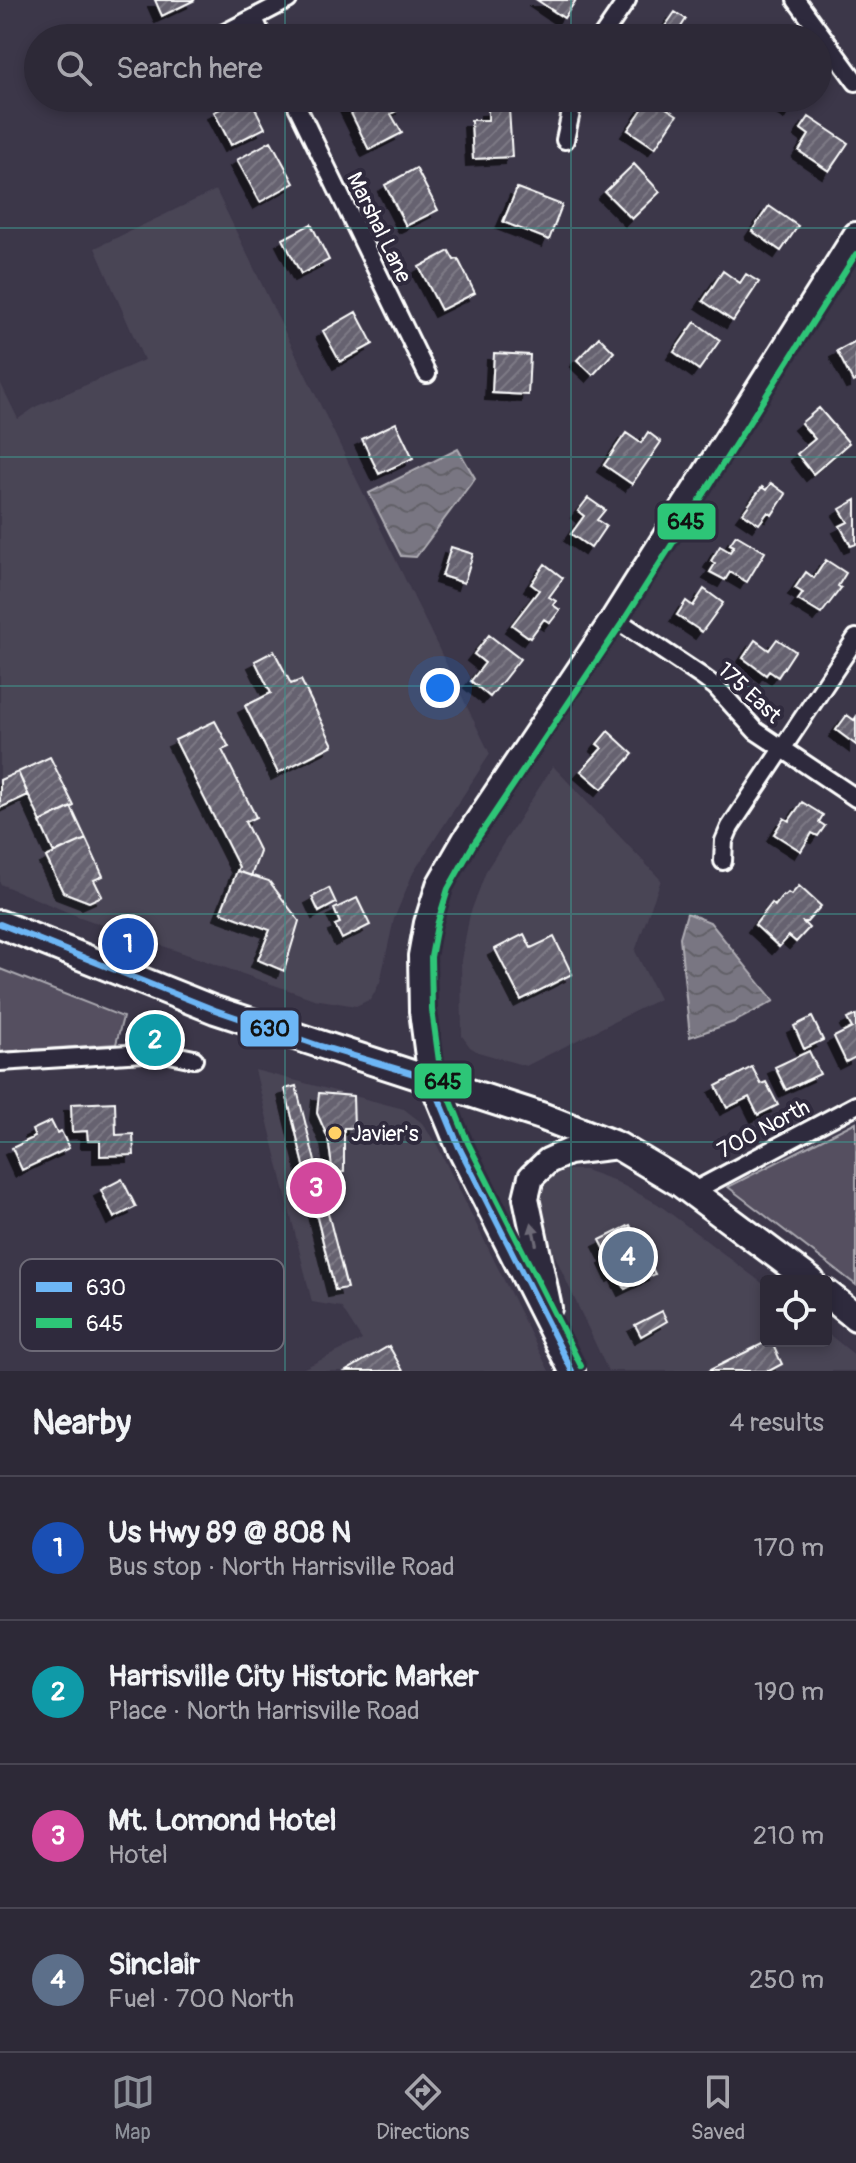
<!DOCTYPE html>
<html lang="en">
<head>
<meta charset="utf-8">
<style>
  body { margin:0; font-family:Pangolin,sans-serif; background:#35313f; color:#f1f3f6 }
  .controls { position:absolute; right:24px; bottom:24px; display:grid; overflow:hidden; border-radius:8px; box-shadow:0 4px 12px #0003 }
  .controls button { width:72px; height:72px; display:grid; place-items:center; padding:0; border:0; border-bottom:2px solid #484552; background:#2d2937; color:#f1f3f6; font:40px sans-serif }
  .you { position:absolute; left:440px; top:688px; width:28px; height:28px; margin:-20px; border:6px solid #fff; border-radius:50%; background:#1a73e8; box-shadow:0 0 0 12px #1a73e833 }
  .badge { display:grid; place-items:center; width:52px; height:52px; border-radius:50%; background:#8c9099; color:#fff; font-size:26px; font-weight:700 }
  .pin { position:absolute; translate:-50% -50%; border:4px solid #fff; box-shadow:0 2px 8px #0006 }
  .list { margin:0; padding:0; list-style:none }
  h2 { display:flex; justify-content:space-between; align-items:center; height:104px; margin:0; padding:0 32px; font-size:34px }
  h2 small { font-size:26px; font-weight:400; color:#a7a6ad }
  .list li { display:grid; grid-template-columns:52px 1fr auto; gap:24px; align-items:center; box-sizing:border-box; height:144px; padding:0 32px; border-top:2px solid #484552 }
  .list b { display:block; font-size:30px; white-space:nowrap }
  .list p { margin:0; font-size:26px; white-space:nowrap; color:#a7a6ad }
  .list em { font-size:26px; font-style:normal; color:#a7a6ad }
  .icon { flex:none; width:44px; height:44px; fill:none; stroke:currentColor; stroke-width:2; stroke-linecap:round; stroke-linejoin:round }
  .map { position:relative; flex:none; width:856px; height:1371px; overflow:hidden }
  .search { position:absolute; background:#2d2937; box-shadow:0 4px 12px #0003; left:24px; right:24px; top:24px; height:88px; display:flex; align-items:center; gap:20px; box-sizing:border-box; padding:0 28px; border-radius:44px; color:#a7a6ad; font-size:30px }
  .sheet { height:680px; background:#2d2937 }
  nav { display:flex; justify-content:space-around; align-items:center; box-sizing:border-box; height:112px; border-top:2px solid #484552; background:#2d2937; font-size:22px; color:#a7a6ad }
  nav a { display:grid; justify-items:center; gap:4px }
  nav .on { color:#8c9099 }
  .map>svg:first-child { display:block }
</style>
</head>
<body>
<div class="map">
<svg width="856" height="1371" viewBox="0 0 856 1371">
  <defs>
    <pattern id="water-waves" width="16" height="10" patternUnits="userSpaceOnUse" patternTransform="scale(2)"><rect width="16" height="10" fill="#797682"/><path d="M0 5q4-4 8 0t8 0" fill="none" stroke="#626167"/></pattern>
    <pattern id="building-hatch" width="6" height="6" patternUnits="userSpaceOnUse" patternTransform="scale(2)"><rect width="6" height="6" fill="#666270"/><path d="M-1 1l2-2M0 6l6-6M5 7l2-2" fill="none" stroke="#7d7a85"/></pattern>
    <filter id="shadow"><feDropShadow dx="-7" dy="7" stdDeviation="0" flood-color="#0009"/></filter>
  </defs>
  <rect width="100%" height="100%" fill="#3c3749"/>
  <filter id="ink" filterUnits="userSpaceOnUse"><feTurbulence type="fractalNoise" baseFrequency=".0125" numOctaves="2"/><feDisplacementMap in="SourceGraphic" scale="16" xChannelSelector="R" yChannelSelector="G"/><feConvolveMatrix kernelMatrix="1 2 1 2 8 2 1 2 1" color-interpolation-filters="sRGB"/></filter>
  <g filter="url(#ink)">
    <!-- built -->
    <path fill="#494455" d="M216 190 490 754 413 873 394 919 380 982 371 999 356 1006 314 999 77 916 0 884V382L18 419 37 406 144 360 95 248Z
      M553 766 661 880 635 951 659 999 526 1066 478 1052 470 1047 462 1036 461 960 470 914 487 869Z
      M255 1070 404 1109 422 1123 437 1145 549 1371H298L362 1340 341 1307 312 1302Z
      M563 1170H585L613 1180 658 1204 766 1286V1341H826V1332L856 1356V1371H608L548 1241 539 1208 538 1191 550 1175Z"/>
    <!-- green -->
    <path fill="#555060" stroke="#aaa8b0" stroke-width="2" d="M0 969 123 1017 116 1044 0 1052Z
      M856 1122V1285L728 1187Z"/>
    <!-- water -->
    <path fill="url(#water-waves)" stroke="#afadb4" stroke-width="2" d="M458 449 475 478 416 557 401 556 369 493Z
      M687 913 710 922 774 1001 734 1022 690 1037 680 937Z"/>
    <!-- building -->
    <path fill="url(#building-hatch)" stroke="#fff" stroke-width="2" filter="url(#shadow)" d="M155 0H195L162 16Z
      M537 0H576L564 18Z
      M675 12 686 19 681 27 695 38H657Z
      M242 98H250L265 128 231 145 214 112Z
      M361 98H399L403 107 391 114 402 133 369 150 347 105Z
      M650 98 677 115 655 148 628 130Z
      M769 98H799L791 112Z
      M509 108 512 157 473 159 471 120H488V109Z
      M809 117 848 143 829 171 799 151 809 135 801 129Z
      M271 141 294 183 260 202 237 160Z
      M634 164 660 192 632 219 605 192Z
      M416 168 438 210 406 226 385 185Z
      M517 188 562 205 549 240 503 222Z
      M769 206 798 226 781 251 752 231Z
      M311 224 329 260 301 274 283 239Z
      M449 251 454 260 458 259 475 293 441 310 419 267Z
      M723 271 740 283 746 274 759 282 733 321 703 301Z
      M356 312 373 344 340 362 323 331Z
      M695 322 720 340 699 370 674 352Z
      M599 337 614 352 593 375 577 360Z
      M856 341V381L853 382 837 351Z
      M494 353 530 355 528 395 492 393Z
      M819 408 849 443 813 474 797 454 815 439 801 423Z
      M396 423 413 458 379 474 362 439Z
      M648 432 661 442 632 484 604 465 626 433 641 443Z
      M771 483 786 494 772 515 768 512 759 524 743 513 762 487 766 490Z
      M588 498 605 510 597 520 606 526 591 548 571 534 584 516 578 511Z
      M856 500V544L851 546 840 526 848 522 840 509Z
      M736 535 765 552 747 582 730 572 725 580 710 572 715 564 711 561 720 546 730 552 734 546 730 544Z
      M451 547 473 554 464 583 442 576Z
      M826 560 846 573 838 586 841 588 821 614 798 600 803 593 795 588 806 572 814 578Z
      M545 564 563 578 549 597 556 601 553 605 560 610 550 623 544 619 530 638 512 625 539 590 531 584Z
      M704 589 723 603 702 632 677 615 686 601 693 606Z
      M489 635 520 659 490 697 471 681 485 663 474 654Z
      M777 639 795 651 778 677 769 671 766 675 743 658 755 640 769 650Z
      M274 651 291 684 301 680 333 745 278 773 245 706 271 693 255 661Z
      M847 715 854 720 856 717V745L836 730Z
      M215 721 229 747 222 750 256 817 245 822 260 852 251 876 237 871 239 867 175 740Z
      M608 731 633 754 602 789 581 771 602 748 597 744Z
      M50 757 74 806 41 822 18 772Z
      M18 772 28 795 0 808V780Z
      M802 802 823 815 819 822 825 826 818 836 812 833 801 851 774 834 784 818 789 821Z
      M71 807 86 839 54 853 40 822Z
      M86 839 103 876 94 880 102 896 89 902 63 892 46 857Z
      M237 871 269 881 299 921 284 971 258 960 270 930 221 912Z
      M799 886 821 906 807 922H803L809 928 796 942 789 936 779 947 755 925 772 903 775 906 783 895 785 896 788 893 791 895Z
      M329 888 336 903 319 912 312 897Z
      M357 898 370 925 342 939 335 925 340 923 334 909Z
      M524 934 531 948 554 937 572 974 521 1000 495 949Z
      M856 1015V1057L846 1062 834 1037 852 1028 847 1019Z
      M812 1017 823 1040 804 1049 794 1026Z
      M809 1051 820 1074 786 1090 775 1067Z
      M752 1067 761 1084 766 1082 778 1105 758 1115 749 1097 727 1108 716 1086Z
      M296 1086 347 1288 335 1290 285 1089Z
      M319 1093 353 1096 354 1128H344V1172L333 1174 328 1138 317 1113Z
      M115 1102 116 1135 133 1134 134 1155 100 1156V1141H88L87 1131 72 1132 71 1104Z
      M51 1121 57 1133 61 1131 69 1148 22 1170 12 1148 35 1137 32 1130Z
      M122 1179 136 1207 114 1218 101 1190Z
      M630 1225 655 1274 625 1289 600 1240Z
      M644 1239 652 1256 614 1275 606 1258Z
      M662 1311 667 1321 641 1336 635 1325Z
      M768 1341H771L782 1364 769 1371H708Z
      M389 1346 403 1371H346Z"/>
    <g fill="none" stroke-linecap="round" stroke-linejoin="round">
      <defs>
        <path id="minor" d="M796 0 856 82
          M254 19 263 38
          M215 38 288 0
          M601 38 627 0
          M293 98 427 374
          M565 140 574 98
          M614 618 701 676 716 687 756 731 856 798
          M723 861 724 841 730 827 856 638
          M0 1062 160 1052 194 1059
          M692 1192 856 1105"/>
        <path id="secondary" d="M549 1308 526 1198 531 1177 548 1161 568 1152 618 1146
          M572 1371 459 1147 431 1079 422 1011 421 956 427 923 439 885 465 840 614 618 856 235"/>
        <path id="primary" d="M0 924 215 1010 541 1116 618 1146 680 1183 811 1281
          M826 1293 856 1317"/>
      </defs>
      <!-- minor casing -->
      <use href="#minor" stroke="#fff" stroke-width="22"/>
      <!-- secondary casing -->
      <use href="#secondary" stroke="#fff" stroke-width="30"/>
      <!-- primary casing -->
      <use href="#primary" stroke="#fff" stroke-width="32"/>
      <!-- minor -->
      <use href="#minor" stroke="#2f2a3d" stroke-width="16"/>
      <!-- secondary -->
      <use href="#secondary" stroke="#2f2a3d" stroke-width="24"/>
      <!-- primary -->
      <use href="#primary" stroke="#2f2a3d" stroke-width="26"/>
      <defs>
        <path id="bus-1" d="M0 924 215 1010 320 1046 431 1079
          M431 1079 459 1147 572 1371"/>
        <path id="bus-2" d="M581 1366 468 1143 441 1076 432 1010 431 957 437 925 448 889 473 845 622 623 856 254"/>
      </defs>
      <!-- bus-1 casing -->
      <use href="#bus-1" stroke="#2f2a3d" stroke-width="12"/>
      <!-- bus-2 casing -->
      <use href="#bus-2" stroke="#2f2a3d" stroke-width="12"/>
      <!-- bus-1 -->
      <use href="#bus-1" stroke="#6db6f5" stroke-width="6"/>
      <!-- bus-2 -->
      <use href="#bus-2" stroke="#2dc577" stroke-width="6"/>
    </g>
    <!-- one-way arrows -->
    <defs><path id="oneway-solid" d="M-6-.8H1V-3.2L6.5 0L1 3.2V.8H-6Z" transform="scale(2)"/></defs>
    <use fill="#6d6a77" href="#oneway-solid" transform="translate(534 1234) rotate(-102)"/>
  </g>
  <!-- grid -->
  <path fill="none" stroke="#3f918b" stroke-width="2" stroke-opacity="0.55" d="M285 0V38M571 0V38M285 98V1371M571 98V1371M0 228H856M0 457H856M0 686H856M0 914H856M0 1142H856"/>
  <!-- markers -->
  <circle fill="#ffd166" stroke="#2f2a3d" stroke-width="3" cx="335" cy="1133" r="8"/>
  <g text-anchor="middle" stroke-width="8" stroke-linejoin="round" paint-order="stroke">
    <!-- street labels -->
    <g font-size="22" fill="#fff" stroke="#2f2a3d">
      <text transform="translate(380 227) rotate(64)" y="8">Marshal Lane</text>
      <text transform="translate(750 692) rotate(43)" y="8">175 East</text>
      <text transform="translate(763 1128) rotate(-28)" y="8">700 North</text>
    </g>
    <!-- poi labels -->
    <g font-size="22" fill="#fff" stroke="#2f2a3d" text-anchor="start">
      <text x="351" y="1141">Javier's</text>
    </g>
  </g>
  <!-- legend -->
  <rect x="20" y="1259" width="264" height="92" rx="12" fill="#2f2a3d" stroke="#6d6a77" stroke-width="2"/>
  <rect x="36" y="1282" width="36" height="10" fill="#6db6f5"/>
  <rect x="36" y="1318" width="36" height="10" fill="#2dc577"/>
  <g font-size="22" fill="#fff">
    <text x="86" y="1295">630</text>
    <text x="86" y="1331">645</text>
  </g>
  <g stroke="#2f2a3d" stroke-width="3">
    <rect x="656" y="502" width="61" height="39" rx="8" fill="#2dc577"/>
    <rect x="239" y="1009" width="61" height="39" rx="8" fill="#6db6f5"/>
    <rect x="413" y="1062" width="60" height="38" rx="8" fill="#2dc577"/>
  </g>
  <g font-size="22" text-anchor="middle" font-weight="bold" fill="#111">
    <text x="686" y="529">645</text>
    <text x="270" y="1036">630</text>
    <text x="443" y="1089">645</text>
  </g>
</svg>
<div class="controls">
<button><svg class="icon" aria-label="locate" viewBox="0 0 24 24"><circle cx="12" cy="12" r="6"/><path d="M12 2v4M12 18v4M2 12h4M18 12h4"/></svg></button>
</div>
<div class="you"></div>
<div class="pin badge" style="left:128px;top:944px;background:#1a4fb4">1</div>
<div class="pin badge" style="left:155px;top:1040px;background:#0f9aa8">2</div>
<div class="pin badge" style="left:316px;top:1188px;background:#d1479c">3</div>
<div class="pin badge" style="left:628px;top:1257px;background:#5c6f8a">4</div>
<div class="search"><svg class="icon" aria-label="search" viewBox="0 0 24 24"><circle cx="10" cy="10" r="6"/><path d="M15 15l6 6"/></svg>Search here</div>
</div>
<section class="sheet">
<h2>Nearby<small>4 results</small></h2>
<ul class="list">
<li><span class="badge" style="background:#1a4fb4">1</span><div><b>Us Hwy 89 @ 808 N</b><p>Bus stop · North Harrisville Road</p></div><em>170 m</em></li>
<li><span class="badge" style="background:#0f9aa8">2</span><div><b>Harrisville City Historic Marker</b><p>Place · North Harrisville Road</p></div><em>190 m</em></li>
<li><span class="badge" style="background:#d1479c">3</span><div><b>Mt. Lomond Hotel</b><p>Hotel</p></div><em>210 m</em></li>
<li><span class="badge" style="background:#5c6f8a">4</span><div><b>Sinclair</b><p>Fuel · 700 North</p></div><em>250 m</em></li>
</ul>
</section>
<nav>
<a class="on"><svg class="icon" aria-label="map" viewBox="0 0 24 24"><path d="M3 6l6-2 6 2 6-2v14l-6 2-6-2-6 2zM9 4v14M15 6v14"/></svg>Map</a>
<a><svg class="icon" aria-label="directions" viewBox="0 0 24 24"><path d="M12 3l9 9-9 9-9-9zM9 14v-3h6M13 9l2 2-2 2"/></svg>Directions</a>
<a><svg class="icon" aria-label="saved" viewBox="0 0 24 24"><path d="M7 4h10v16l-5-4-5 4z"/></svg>Saved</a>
</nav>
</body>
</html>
